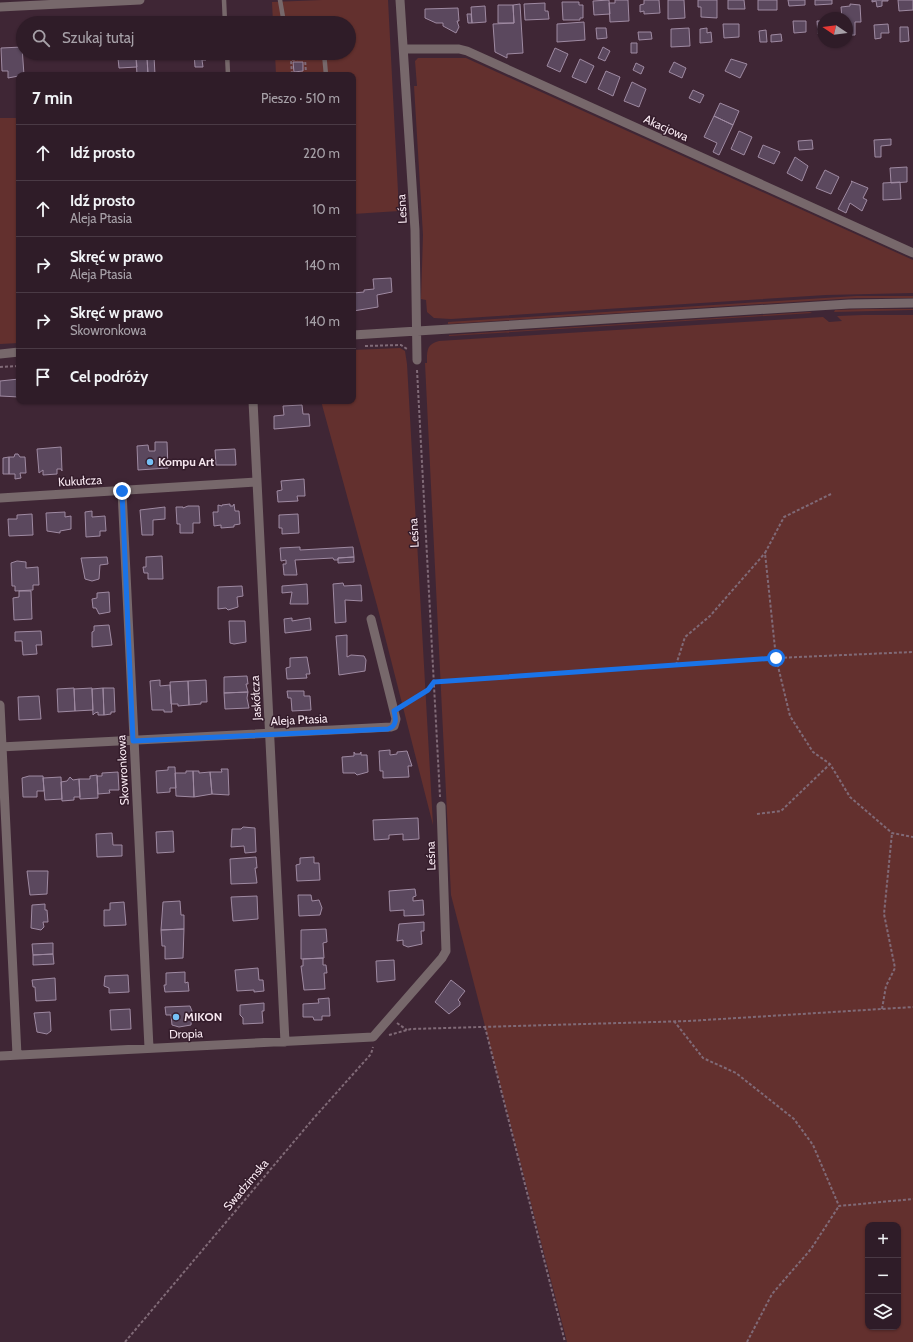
<!DOCTYPE html>
<html lang="pl">
<head>
<meta charset="utf-8">
<style>
  body { margin:0; font-family:Cabin,sans-serif; background:#3b2934; color:#f1f3f6 }
  .controls { position:absolute; right:12px; bottom:12px; display:grid; overflow:hidden; border-radius:8px; box-shadow:0 1px 3px #0004 }
  .controls button { width:36px; height:36px; display:grid; place-items:center; padding:0; border:0; border-bottom:1px solid #4a3a45; background:#2f1c28; color:#f1f3f6; font:20px sans-serif }
  .compass { position:absolute; left:817px; top:12px; width:36px; height:36px; border-radius:50%; background:#2f1c28; box-shadow:0 1px 3px #0004; rotate:283deg }
  .stop { position:absolute; width:12px; height:12px; margin:-9px; border:3px solid #1a73e8; border-radius:50%; background:#fff }
  .stop.end { background:#1a73e8; border-color:#fff; box-shadow:0 1px 4px #0008 }
  .list { margin:0; padding:0; list-style:none }
  h2 { display:flex; justify-content:space-between; align-items:center; height:52px; margin:0; padding:0 16px; font-size:17px }
  h2 small { font-size:13px; font-weight:400; color:#a7a1a8 }
  .list li { display:grid; grid-template-columns:26px 1fr auto; gap:12px; align-items:center; box-sizing:border-box; height:56px; padding:0 16px; border-top:1px solid #4a3a45 }
  .list b { display:block; font-size:15px; white-space:nowrap }
  .list p { margin:0; font-size:13px; white-space:nowrap; color:#a7a1a8 }
  .list em { font-size:13px; font-style:normal; color:#a7a1a8 }
  .icon { flex:none; width:22px; height:22px; fill:none; stroke:currentColor; stroke-width:2; stroke-linecap:round; stroke-linejoin:round }
  .map { position:relative; flex:none; width:913px; height:1342px; overflow:hidden }
  .search { position:absolute; background:#2f1c28; box-shadow:0 1px 3px #0004; left:16px; top:16px; width:340px; height:44px; display:flex; align-items:center; gap:10px; box-sizing:border-box; padding:0 14px; border-radius:22px; color:#a7a1a8; font-size:15px }
  .panel { position:absolute; background:#2f1c28; box-shadow:0 1px 3px #0004; left:16px; top:72px; width:340px; height:332px; border-radius:8px }
  .map>svg:first-child { display:block }
</style>
</head>
<body>
<div class="map">
<svg width="913" height="1342" viewBox="0 0 913 1342">
  <rect width="100%" height="100%" fill="#3f2635"/>
  <!-- green -->
  <path fill="#63302e" fill-rule="evenodd" d="M322 0H388L399 211 353 214V75H276L275 53H349V23H273L272 2Z
    M418 58H466L913 260V293L826 295 451 319 434 318 427 312 426 300 421 299 423 235 414 86H417L415 61Z
    M0 118H19V343L0 344Z
    M856 296H913V298H856L448 324V322Z
    M865 309H913V310L834 312 835 310Z
    M810 312 812 313 449 336V335Z
    M863 315H913V1342H567L451 895 425 363H427C427 352 426 344 439 341L823 317 829 322 842 321 837 316ZM868 1225H898V1327H868Z
    M400 348 405 351 407 364 433 825 378 609 321 401H353V350Z"/>
  <!-- building -->
  <path fill="#5b485e" stroke="#9f8aa2" d="M609 0 610 14 594 15 593 1Z
    M615 0H628L629 21 610 22 609 3H615Z
    M644 0H659L660 13 644 14V11L640 12V5L644 4Z
    M668 0H684L685 18 668 19Z
    M698 0H717V18L701 17V7H698Z
    M728 0H744L745 9H728Z
    M758 0H777V10H758Z
    M788 0H805V5L789 6Z
    M815 0H832V4L815 5Z
    M872 0H888V1H882V6L877 7 876 1 872 2Z
    M898 0H913V10L899 11Z
    M562 2H579V5H583V18H580V20H563Z
    M545 3V11H548L549 19 525 20 524 4Z
    M520 4 523 53 507 54V58L495 52 493 24 514 23 513 5Z
    M850 4 860 5 861 22H855V35H847V18H842L841 7 850 6Z
    M498 5H513L514 23H498Z
    M485 6 486 22 472 23 471 7Z
    M458 8 459 21H457L459 27 456 33 443 26V23H436L425 18V9Z
    M467 14H471L472 23H468Z
    M134 20V23H109L108 21Z
    M189 20V23H172V21Z
    M218 20V23H199L198 21Z
    M172 21V23H154V22Z
    M793 21H806V32L794 33Z
    M817 21H823V34H818Z
    M584 22 585 40 557 42V24Z
    M723 24H739V37L724 38Z
    M888 24 889 33H881V38L875 39 874 25Z
    M900 27H908L909 41 900 42Z
    M596 28H606L607 38 597 39Z
    M689 28 690 46 671 47V29Z
    M707 28V33L711 32 712 42 700 43V29Z
    M766 30 767 42H760L759 31Z
    M638 32H651L652 39 639 40Z
    M781 34 782 41 771 42V35Z
    M631 43H637V53H631Z
    M22 47 24 75 8 78V71H2L1 48Z
    M603 47 610 51 605 61 598 58Z
    M555 48 568 54 560 72 547 66Z
    M194 53H206V60H202L203 67H195Z
    M207 53H216V56H207Z
    M154 56 155 75H148L147 57Z
    M136 57H147L148 75H137Z
    M136 57 137 67 119 68 118 58Z
    M580 59 594 66 586 83 572 77Z
    M731 59 747 64 740 78 725 71Z
    M293 62H303V71L294 72Z
    M674 62 686 68 682 78 669 72Z
    M636 63 644 67 641 74 633 70Z
    M606 71 620 77 613 96 598 89Z
    M632 82 646 89 639 107 624 101Z
    M693 90 704 95 700 103 689 98Z
    M720 103 739 111 733 125 714 116Z
    M714 116 733 125 719 155 713 152 717 143 704 137Z
    M739 131 752 137 744 155 731 149Z
    M891 139V145L881 146V157H875L874 140Z
    M812 140 813 149 799 150 798 141Z
    M763 145 780 152 774 164 758 157Z
    M795 157 808 166 802 181 787 173Z
    M907 167V182L891 183 890 168Z
    M825 170 839 177 831 194 816 188Z
    M851 181 868 188 863 198 867 200 862 211 850 203 846 213 838 209 852 182Z
    M900 182 901 199 883 200V183Z
    M391 278 392 292 377 295 378 307 353 311V293L364 292V290L374 289 373 279Z
    M19 379V397L0 396V381Z
    M302 405 303 414H309L310 426 274 429V416L284 415 283 406Z
    M155 442H167L168 468 138 470 137 446 148 445 149 451H155Z
    M61 447 62 471 61 469H57V474L43 475V470L39 473 37 449Z
    M235 449 236 465H216L215 450Z
    M15 454H18L20 457H25L26 473H20L21 478 15 479V474H9V457H14Z
    M9 457V474H3V458Z
    M304 479 305 496H297L298 501 278 502 277 491 282 490 281 481Z
    M230 504V506H233L234 504 235 511H239L240 524 234 525V527L221 528V525L214 526 213 512H218V505L222 506V505Z
    M188 506H199L200 523H193V533H180V524H177L176 507H183V508Z
    M165 507V519L153 520V535H142L140 510Z
    M92 511V517L105 516 106 531H100V536L86 537 85 512Z
    M65 512V517L71 516V529L60 531V533L47 531 46 513Z
    M32 514 33 535 9 536 8 519H17V515Z
    M298 514 299 533 282 534V528H279V515Z
    M300 547V550L353 547 354 557 338 558V560H334L333 558 295 560 297 575H284L283 564H286V560L281 561 280 548Z
    M162 556 163 579H148V573H144L143 567H146V557Z
    M107 557 108 564 100 565 99 579 92 581 85 579 81 558Z
    M354 557V562L338 563V558Z
    M17 561 26 562V568L38 567 39 585H33V590L15 591V586H12L11 563Z
    M343 583 344 586 361 585 362 601 345 600 346 622 335 623 333 584Z
    M307 584 308 604H290L292 592 282 593V586Z
    M242 586 243 596 237 597 238 607 228 610 226 608 218 609V587Z
    M19 591H31L32 619 14 620 13 598 19 597Z
    M109 592 110 612 99 614 96 608H93L92 599 97 598V593Z
    M292 618V621L310 618 311 630 285 633 284 619Z
    M229 621H245L246 642 234 644 230 643Z
    M109 625 112 645 92 647V632L94 631V626Z
    M41 631 42 645H36L37 654 23 655 22 641H15V632Z
    M347 635V657L351 655 364 656 366 660 365 671 339 675 336 636Z
    M307 657 310 674H306L307 678 287 679 286 668 290 667V658Z
    M247 676 248 684H246L248 692 224 693V677Z
    M160 680V686L170 685 172 712H164V710H152L150 681Z
    M206 680 207 702H201V704L189 705 188 681Z
    M188 681 189 705 178 706V704H171L170 682Z
    M74 688 75 711 58 712 57 689Z
    M92 688 93 710 75 711 74 689Z
    M103 688H114L115 712H111V714L104 715Z
    M103 688 104 715H98V712L95 713 93 715 92 689Z
    M287 691H304V696H310L311 710 292 711 291 698H288Z
    M248 692 247 698 249 708 225 709 224 693Z
    M39 696 41 719 19 720 18 697Z
    M390 750V755L397 754V752L407 751 412 766H408L409 777 383 778V771H380L379 751Z
    M354 752 355 754H360L361 752V755H367L368 772 357 775 355 773H343L342 757 354 756Z
    M168 767H175L176 788H170V792L157 793 156 771 168 770Z
    M221 769H228L229 795 212 794 210 772H222Z
    M186 771H193L194 797 176 796 175 773H186Z
    M193 771H199V773L210 772 212 794 194 797Z
    M118 772 119 790H109L110 793 98 794 97 776H102V773Z
    M97 775 98 798 80 799 79 779H90V776Z
    M29 776H43L44 791H37V797H23L22 778Z
    M61 777 62 799 45 800 43 778Z
    M70 777 73 780 79 779 80 797H74V800L62 801 61 782 67 781Z
    M418 818 419 839 403 840V834L389 835V839L374 840 373 820Z
    M243 827 255 828 256 852 245 853 244 846 231 847 232 829H241Z
    M173 831 174 852 157 853 156 832Z
    M112 833 113 845H122V856L97 857 96 834Z
    M256 857 257 868H255L257 883 231 884 230 859Z
    M314 857V863H319L320 880 297 881 296 865 300 864V858Z
    M27 871H48L47 894 30 895Z
    M415 889 416 896 413 897V901L423 900 424 915 404 916V910L390 911 389 891Z
    M298 895H311L312 901 319 900 322 908 320 915 299 916Z
    M257 896 258 919 233 921 231 897Z
    M180 901 181 915H184V929L161 930 163 902Z
    M124 902 126 925 104 926V910H110V903Z
    M45 904V910H47L48 922H43L44 927 41 930 31 928 32 905Z
    M424 922V931H421L422 944 408 947 403 945V940L397 941 399 924Z
    M184 929 183 958 165 959V946H162L161 930Z
    M326 929 327 942 323 943 324 958 301 959V930Z
    M53 943V954L33 955 32 944Z
    M53 954 54 964 33 965V955Z
    M323 958V965H326L327 973H324L325 989 304 990 301 966H303V959Z
    M394 960 395 980 377 982 376 961Z
    M258 968 259 980H263L264 991 254 992V990L237 991 235 970Z
    M185 972V983L188 982 189 991 165 992 164 985H166V973Z
    M128 975 129 992 109 993V988L104 986 105 976Z
    M55 978 56 1000 36 1001 35 987H33L32 980Z
    M451 980 465 991 458 1000 460 1002V1005L449 1014 435 1002Z
    M329 998 330 1016H322V1020H314L313 1017H303V1004L319 1003 318 999Z
    M264 1003V1011H262L263 1023 243 1024V1018L240 1015V1005Z
    M190 1006 192 1011 191 1025 179 1027 172 1025 171 1015H166L165 1007Z
    M130 1009 131 1029 111 1030 110 1010Z
    M50 1012 51 1031 47 1034 37 1032 34 1013Z"/>
  <g fill="none" stroke-linecap="round" stroke-linejoin="round">
    <!-- path -->
    <path stroke="#806a77" stroke-width="2" stroke-dasharray="3 2" stroke-linecap="butt" d="M297 53 298 59
      M298 59H305L306 73 292 74 291 60Z
      M306 73H319
      M365 346 401 345 407 349
      M0 367 19 366
      M417 370 440 797
      M831 494 784 517 765 553 776 658 790 716 813 752 830 764 850 797 892 833 913 837
      M676 665 685 637 710 616 765 553
      M403 705 428 690 434 682 776 658 913 652
      M757 814 781 811 830 764
      M882 1009 886 986 895 968 884 914 892 833
      M674 1021 703 1058 736 1073 794 1119 813 1145 839 1206 913 1199
      M397 1023 407 1030
      M485 1027 565 1342
      M389 1035 411 1029 689 1021 913 1007
      M125 1342 313 1119 371 1054 373 1047
      M747 1342 772 1294 811 1249 839 1206"/>
    <!-- service -->
    <path stroke="#77686b" stroke-width="4.5" d="M224 0 225 23
      M280 0 284 23
      M227 53 228 75
      M324 53 326 75"/>
    <!-- minor -->
    <path stroke="#77686b" stroke-width="9" d="M400 0 415 230 417 360
      M0 7 140 0
      M404 49H459L467 51 913 253
      M353 335 849 304 913 303
      M0 354 19 352
      M253 401 285 1042
      M122 491 149 1048
      M0 498 257 482
      M0 705 17 1055
      M0 747 391 727 394 726 396 719 371 619
      M0 1056 373 1037 442 958 446 951 441 806"/>
  </g>
  <g fill="none" stroke-linecap="round" stroke-linejoin="round">
    <!-- route -->
    <path stroke="#1a73e8" stroke-width="5" d="M122 491 133 741 388 729C397 726 396 719 394 711L428 690 434 682 776 658"/>
  </g>
  <!-- markers -->
  <g fill="#75c0f6" stroke="#341c2b" stroke-width="1.5">
    <circle cx="150" cy="462" r="4"/>
    <circle cx="176" cy="1017" r="4"/>
  </g>
  <g text-anchor="middle" stroke-width="3" stroke-linejoin="round" paint-order="stroke">
    <!-- street labels -->
    <g font-size="12" fill="#f7e7f0" stroke="#341c2b">
      <text transform="translate(666 128) rotate(24)" y="4">Akacjowa</text>
      <text transform="translate(402 209) rotate(-93)" y="4">Leśna</text>
      <text transform="translate(80 481) rotate(-3)" y="4">Kukułcza</text>
      <text transform="translate(414 533) rotate(-93)" y="4">Leśna</text>
      <text transform="translate(256 698) rotate(-93)" y="4">Jaskółcza</text>
      <text transform="translate(299 720) rotate(-3)" y="4">Aleja Ptasia</text>
      <text transform="translate(123 770) rotate(-93)" y="4">Skowronkowa</text>
      <text transform="translate(431 856) rotate(-92)" y="4">Leśna</text>
      <text transform="translate(186 1034) rotate(-2)" y="4">Dropia</text>
      <text transform="translate(246 1185) rotate(-50)" y="4">Swadzimska</text>
    </g>
    <!-- poi labels -->
    <g font-size="12" font-weight="bold" fill="#f7e7f0" stroke="#341c2b" text-anchor="start">
      <text x="158" y="466">Kompu Art</text>
      <text x="184" y="1021">MIKON</text>
    </g>
  </g>
</svg>
<div class="controls">
<button>+</button>
<button>−</button>
<button><svg class="icon" aria-label="layers" viewBox="0 0 24 24"><path d="M12 4l9 5-9 5-9-5zM3 14l9 5 9-5"/></svg></button>
</div>
<svg class="compass" viewBox="-18 -18 36 36"><path d="M0-13l5 13h-10z" fill="#e53935"/><path d="M0 13l5-13h-10z" fill="#a7a1a8"/></svg>
<div class="stop" style="left:776px;top:658px"></div>
<div class="stop end" style="left:122px;top:491px"></div>
<div class="search"><svg class="icon" aria-label="search" viewBox="0 0 24 24"><circle cx="10" cy="10" r="6"/><path d="M15 15l6 6"/></svg>Szukaj tutaj</div>
<section class="panel">
<h2>7 min<small>Pieszo · 510 m</small></h2>
<ul class="list">
<li><svg class="icon" aria-label="ahead" viewBox="0 0 24 24"><path d="M12 20V5M6 11l6-6 6 6"/></svg><div><b>Idź prosto</b></div><em>220 m</em></li>
<li><svg class="icon" aria-label="ahead" viewBox="0 0 24 24"><path d="M12 20V5M6 11l6-6 6 6"/></svg><div><b>Idź prosto</b><p>Aleja Ptasia</p></div><em>10 m</em></li>
<li><svg class="icon" aria-label="right" viewBox="0 0 24 24"><path d="M7 20v-9h11M14 6l5 5-5 5"/></svg><div><b>Skręć w prawo</b><p>Aleja Ptasia</p></div><em>140 m</em></li>
<li><svg class="icon" aria-label="right" viewBox="0 0 24 24"><path d="M7 20v-9h11M14 6l5 5-5 5"/></svg><div><b>Skręć w prawo</b><p>Skowronkowa</p></div><em>140 m</em></li>
<li><svg class="icon" aria-label="arrive" viewBox="0 0 24 24"><path d="M6 21V4h12l-3 4 3 4H6"/></svg><div><b>Cel podróży</b></div></li>
</ul>
</section>
</div>
</body>
</html>
